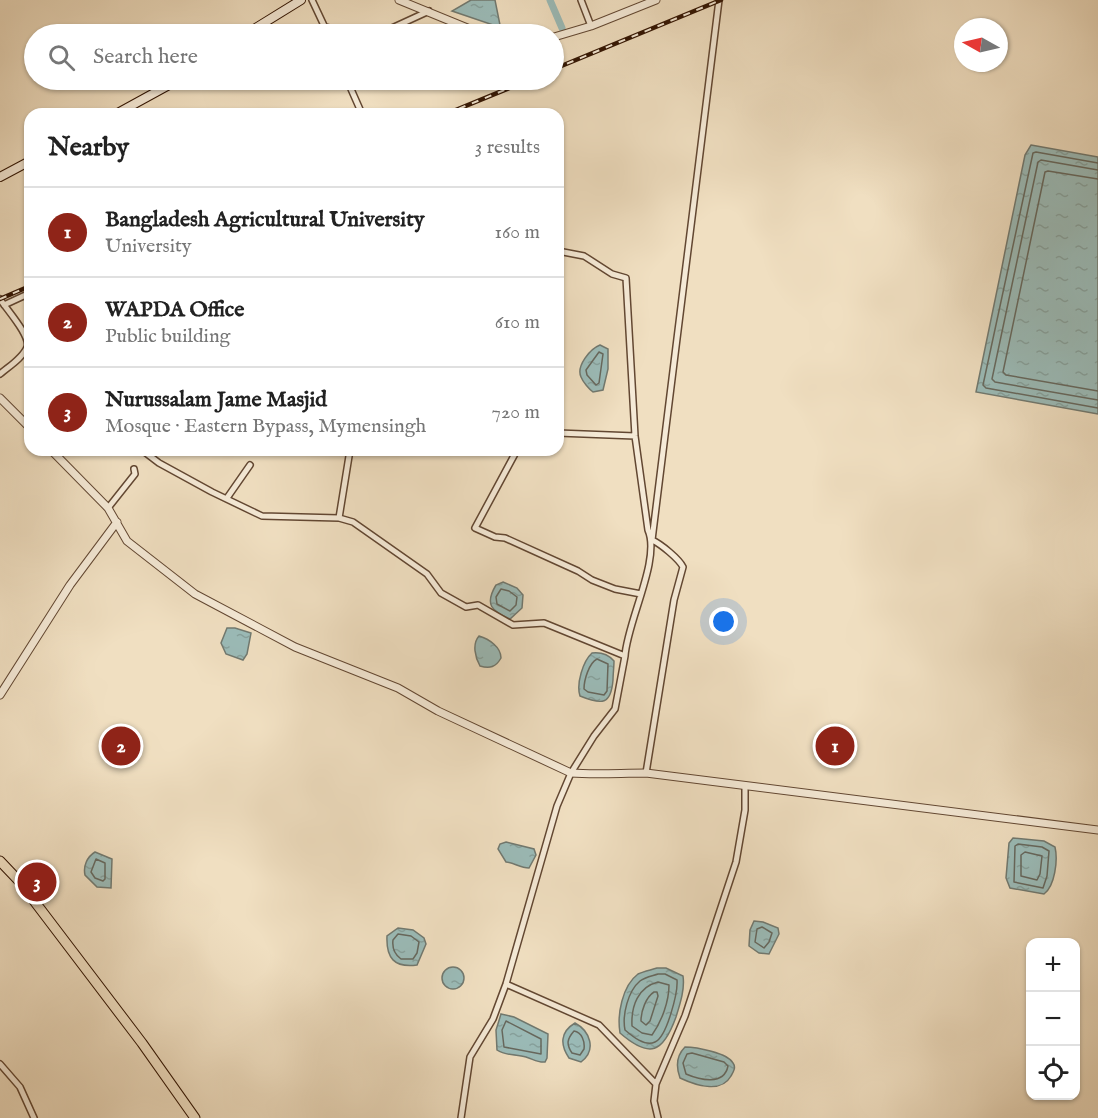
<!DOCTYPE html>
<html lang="en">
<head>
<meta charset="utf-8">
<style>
  body { margin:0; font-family:"IM FELL English",serif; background:#f6f6f6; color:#222 }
  .controls { position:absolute; right:18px; bottom:18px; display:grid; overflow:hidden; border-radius:12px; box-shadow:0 2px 4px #0004 }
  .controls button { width:54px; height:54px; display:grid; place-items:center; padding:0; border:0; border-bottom:2px solid #e0e0e0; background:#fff; color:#222; font:30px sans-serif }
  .compass { position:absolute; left:954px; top:18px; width:54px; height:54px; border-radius:50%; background:#fff; box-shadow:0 2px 4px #0004; rotate:278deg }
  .you { position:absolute; left:724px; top:622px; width:21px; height:21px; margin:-15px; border:4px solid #fff; border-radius:50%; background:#1a73e8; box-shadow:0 0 0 9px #1a73e833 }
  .badge { display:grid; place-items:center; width:39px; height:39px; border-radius:50%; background:#8f2418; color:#fff; font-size:20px; font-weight:700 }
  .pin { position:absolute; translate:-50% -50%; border:3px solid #fff; box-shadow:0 2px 6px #0006 }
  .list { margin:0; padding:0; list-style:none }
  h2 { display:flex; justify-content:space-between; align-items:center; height:78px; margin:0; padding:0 24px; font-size:26px }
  h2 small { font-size:20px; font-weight:400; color:#767676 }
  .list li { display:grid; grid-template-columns:39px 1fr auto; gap:18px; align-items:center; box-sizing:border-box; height:90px; padding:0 24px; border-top:2px solid #e0e0e0 }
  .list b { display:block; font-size:22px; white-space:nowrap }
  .list p { margin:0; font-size:20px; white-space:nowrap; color:#767676 }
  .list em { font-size:20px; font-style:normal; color:#767676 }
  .icon { flex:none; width:33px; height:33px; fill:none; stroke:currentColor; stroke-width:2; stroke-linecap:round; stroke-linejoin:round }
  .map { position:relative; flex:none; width:1098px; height:1118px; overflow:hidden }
  .search { position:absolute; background:#fff; box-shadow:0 2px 4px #0004; left:24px; top:24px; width:540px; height:66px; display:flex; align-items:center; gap:15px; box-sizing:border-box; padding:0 21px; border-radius:33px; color:#767676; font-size:22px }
  .panel { position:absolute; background:#fff; box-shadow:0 2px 4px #0004; left:24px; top:108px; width:540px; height:348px; border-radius:18px }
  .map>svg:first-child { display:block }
</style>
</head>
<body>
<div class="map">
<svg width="1098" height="1118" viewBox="0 0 1098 1118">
  <defs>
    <pattern id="water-ripples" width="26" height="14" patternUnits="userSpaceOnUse" patternTransform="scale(1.5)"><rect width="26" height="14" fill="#9bbcb9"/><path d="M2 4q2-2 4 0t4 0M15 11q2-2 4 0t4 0" fill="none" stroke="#86a19d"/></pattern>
  </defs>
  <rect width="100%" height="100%" fill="#f0dfc1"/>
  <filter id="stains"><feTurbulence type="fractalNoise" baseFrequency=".00333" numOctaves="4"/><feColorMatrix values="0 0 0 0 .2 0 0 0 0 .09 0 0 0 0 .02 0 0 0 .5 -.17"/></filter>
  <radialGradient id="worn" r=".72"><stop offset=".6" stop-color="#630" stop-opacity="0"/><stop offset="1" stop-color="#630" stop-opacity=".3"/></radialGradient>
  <!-- water -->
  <path fill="url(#water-ripples)" stroke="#717970" stroke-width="1.5" d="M471 0H495L500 25 496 26 452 11Z
    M1031 145 1098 157V414L976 392 1025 155Z
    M600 345 608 349V369L603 390 593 392C589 389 583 382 581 377 576 366 590 349 600 345Z
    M503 582 517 588 523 595 522 608 510 619C492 611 484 605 496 585Z
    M227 628H235L251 633 247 654 243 660 226 654 221 643Z
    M479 636C489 639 501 647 501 658 496 667 490 669 480 666 475 657 472 644 479 636Z
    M592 653C601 652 608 654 614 661 614 667 613 674 613 680 611 705 602 705 580 696 576 684 583 661 592 653Z
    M1013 838 1044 841 1055 847C1058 860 1055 886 1044 894L1010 888 1006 878 1009 843Z
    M506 842 534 849 536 855 529 868C520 868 515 863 506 862L498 849 500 844Z
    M95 852 112 859 111 888 97 887 85 875C83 866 87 857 95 852Z
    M754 921 763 922 778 928 779 934 769 954 759 953 749 946 750 930Z
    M398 928 413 930 424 938 426 944 417 965C394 968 386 958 387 936Z
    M442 978a11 11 0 1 1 22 0a11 11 0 1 1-22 0Z
    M657 968H666L683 976C685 989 680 1004 676 1017 663 1053 650 1059 620 1033 617 1015 622 986 638 974 644 971 651 970 657 968Z
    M501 1014 514 1017 548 1034 547 1058 545 1062C538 1063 533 1059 526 1057 516 1054 506 1056 497 1050L496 1030Z
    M575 1023C590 1031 597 1050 581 1062L569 1058C560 1045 560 1032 575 1023Z
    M685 1047C696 1047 728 1053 733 1063 736 1067 734 1071 731 1076 721 1094 695 1085 680 1078 676 1067 676 1056 685 1047Z"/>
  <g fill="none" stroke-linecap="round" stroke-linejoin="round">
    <!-- shore -->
    <path stroke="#66685e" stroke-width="1.5" d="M1098 163 1036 152 1033 153 983 385 986 388 1098 408
      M1098 170 1041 160 1038 162 992 379 995 382 1098 400
      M1098 179 1048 171 1045 172 1003 372 1006 375 1098 391
      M599 352 603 354 599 383 596 385 587 375 586 370Z
      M501 589 509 591 517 597 516 605 510 611 497 604 496 597Z
      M597 659 608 664 607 691 604 695 588 692 584 689C584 680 589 663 597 659Z
      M1018 844 1042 847 1049 851 1047 876 1043 888 1014 882 1015 846Z
      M1025 852 1042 856 1040 874 1037 880 1021 876V855Z
      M96 859 105 863V879L103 881 95 878 91 872Z
      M762 927 772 933 769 942 764 948 755 942 757 929Z
      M398 934 411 936 419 942 417 953 413 959H401C394 954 392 948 393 940Z
      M658 974H665L677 980C678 992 667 1037 655 1042 645 1047 632 1036 625 1030 622 1015 628 991 640 981 645 977 652 976 658 974Z
      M658 982 669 985C669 1001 662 1021 652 1035L642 1033 632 1026C631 1006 638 987 658 982Z
      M654 992H657L658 996 650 1021 646 1025 641 1021C641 1011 646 997 654 992Z
      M506 1021 541 1039V1054L504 1047 502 1030Z
      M574 1031C582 1032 585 1042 584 1049L580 1055 572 1053C566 1044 567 1039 574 1031Z
      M692 1053 724 1062 728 1066C724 1086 700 1080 686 1074L683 1063 687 1054Z"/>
    <!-- canal -->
    <path stroke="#9bbcb9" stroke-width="7" d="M550 0 562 28"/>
    <defs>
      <path id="minor" d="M312 0 328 34
        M581 0 591 26
        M325 27 353 34
        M379 34 429 11
        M347 80 362 114
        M0 299C7 310 31 336 27 347 23 358 8 367 0 374
        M4 305 30 293
        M558 433 635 436
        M142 450 159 463 212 492 262 516 339 518 353 522 427 574 441 593 466 607 478 605 513 625 544 623 625 656C627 622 661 559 648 530L635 436 626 278 612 274 584 256 558 251
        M517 450 475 528 495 537 505 538 578 571 592 580 615 589 641 594
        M227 498 250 465
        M108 508 135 474 134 469
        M339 518 350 450
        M646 773 674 600 683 567C679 559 661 544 652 540L719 0
        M506 984 599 1025 656 1084
        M0 1064 20 1087 34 1118
        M461 1118 470 1057 493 1019 506 984 557 806 571 773 594 736 615 709 625 656
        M658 1118 654 1101 656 1084 685 1016 736 862 745 810V787"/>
      <path id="tertiary" d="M399 0 482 34
        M554 37 591 26 656 0
        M0 398 30 428
        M51 450 108 508 127 541 195 594 295 647 398 688 438 711 571 773C596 775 621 773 646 773L1098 830
        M0 695 70 585 117 522"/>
      <path id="secondary" d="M246 34 301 0
        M116 114 178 80
        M0 177 30 161"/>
      <path id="trunk" d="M0 861 19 881 142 1043 195 1118"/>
    </defs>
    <!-- minor casing -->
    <use href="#minor" stroke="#624732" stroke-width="8"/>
    <!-- tertiary casing -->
    <use href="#tertiary" stroke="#624732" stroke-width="9"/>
    <!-- secondary casing -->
    <use href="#secondary" stroke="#321402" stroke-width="10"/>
    <!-- trunk casing -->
    <use href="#trunk" stroke="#321402" stroke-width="11"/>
    <!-- minor -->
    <use href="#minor" stroke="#f5ead7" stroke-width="5"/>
    <!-- tertiary -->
    <use href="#tertiary" stroke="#f5ead7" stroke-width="7"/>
    <!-- secondary -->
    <use href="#secondary" stroke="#f5ead7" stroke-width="8"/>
    <!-- trunk -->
    <use href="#trunk" stroke="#f0dfc1" stroke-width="9"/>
    <defs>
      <path id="rail" d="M554 69 721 0
        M446 114 529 80
        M0 299 30 286"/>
    </defs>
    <!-- rail casing -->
    <use href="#rail" stroke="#321402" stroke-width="4.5"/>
    <!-- rail -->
    <use href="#rail" stroke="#f5ead7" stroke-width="2" stroke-dasharray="7" stroke-linecap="butt"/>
  </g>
  <rect width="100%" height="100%" filter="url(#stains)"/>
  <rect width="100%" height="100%" fill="url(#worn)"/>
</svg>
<div class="controls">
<button>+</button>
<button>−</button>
<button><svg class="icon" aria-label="locate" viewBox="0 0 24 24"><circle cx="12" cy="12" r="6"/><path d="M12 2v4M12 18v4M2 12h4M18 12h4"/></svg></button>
</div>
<svg class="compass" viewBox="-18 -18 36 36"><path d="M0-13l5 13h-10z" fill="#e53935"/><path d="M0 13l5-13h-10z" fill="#767676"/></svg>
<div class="you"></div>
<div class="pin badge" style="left:835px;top:746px">1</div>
<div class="pin badge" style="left:121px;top:746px">2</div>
<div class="pin badge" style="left:37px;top:882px">3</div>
<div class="search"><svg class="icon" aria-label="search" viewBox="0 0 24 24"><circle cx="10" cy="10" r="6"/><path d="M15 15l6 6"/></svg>Search here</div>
<section class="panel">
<h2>Nearby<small>3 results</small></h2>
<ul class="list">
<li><span class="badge">1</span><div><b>Bangladesh Agricultural University</b><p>University</p></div><em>160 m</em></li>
<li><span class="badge">2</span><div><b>WAPDA Office</b><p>Public building</p></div><em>610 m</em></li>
<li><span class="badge">3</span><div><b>Nurussalam Jame Masjid</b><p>Mosque · Eastern Bypass, Mymensingh</p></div><em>720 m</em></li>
</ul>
</section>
</div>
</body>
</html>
